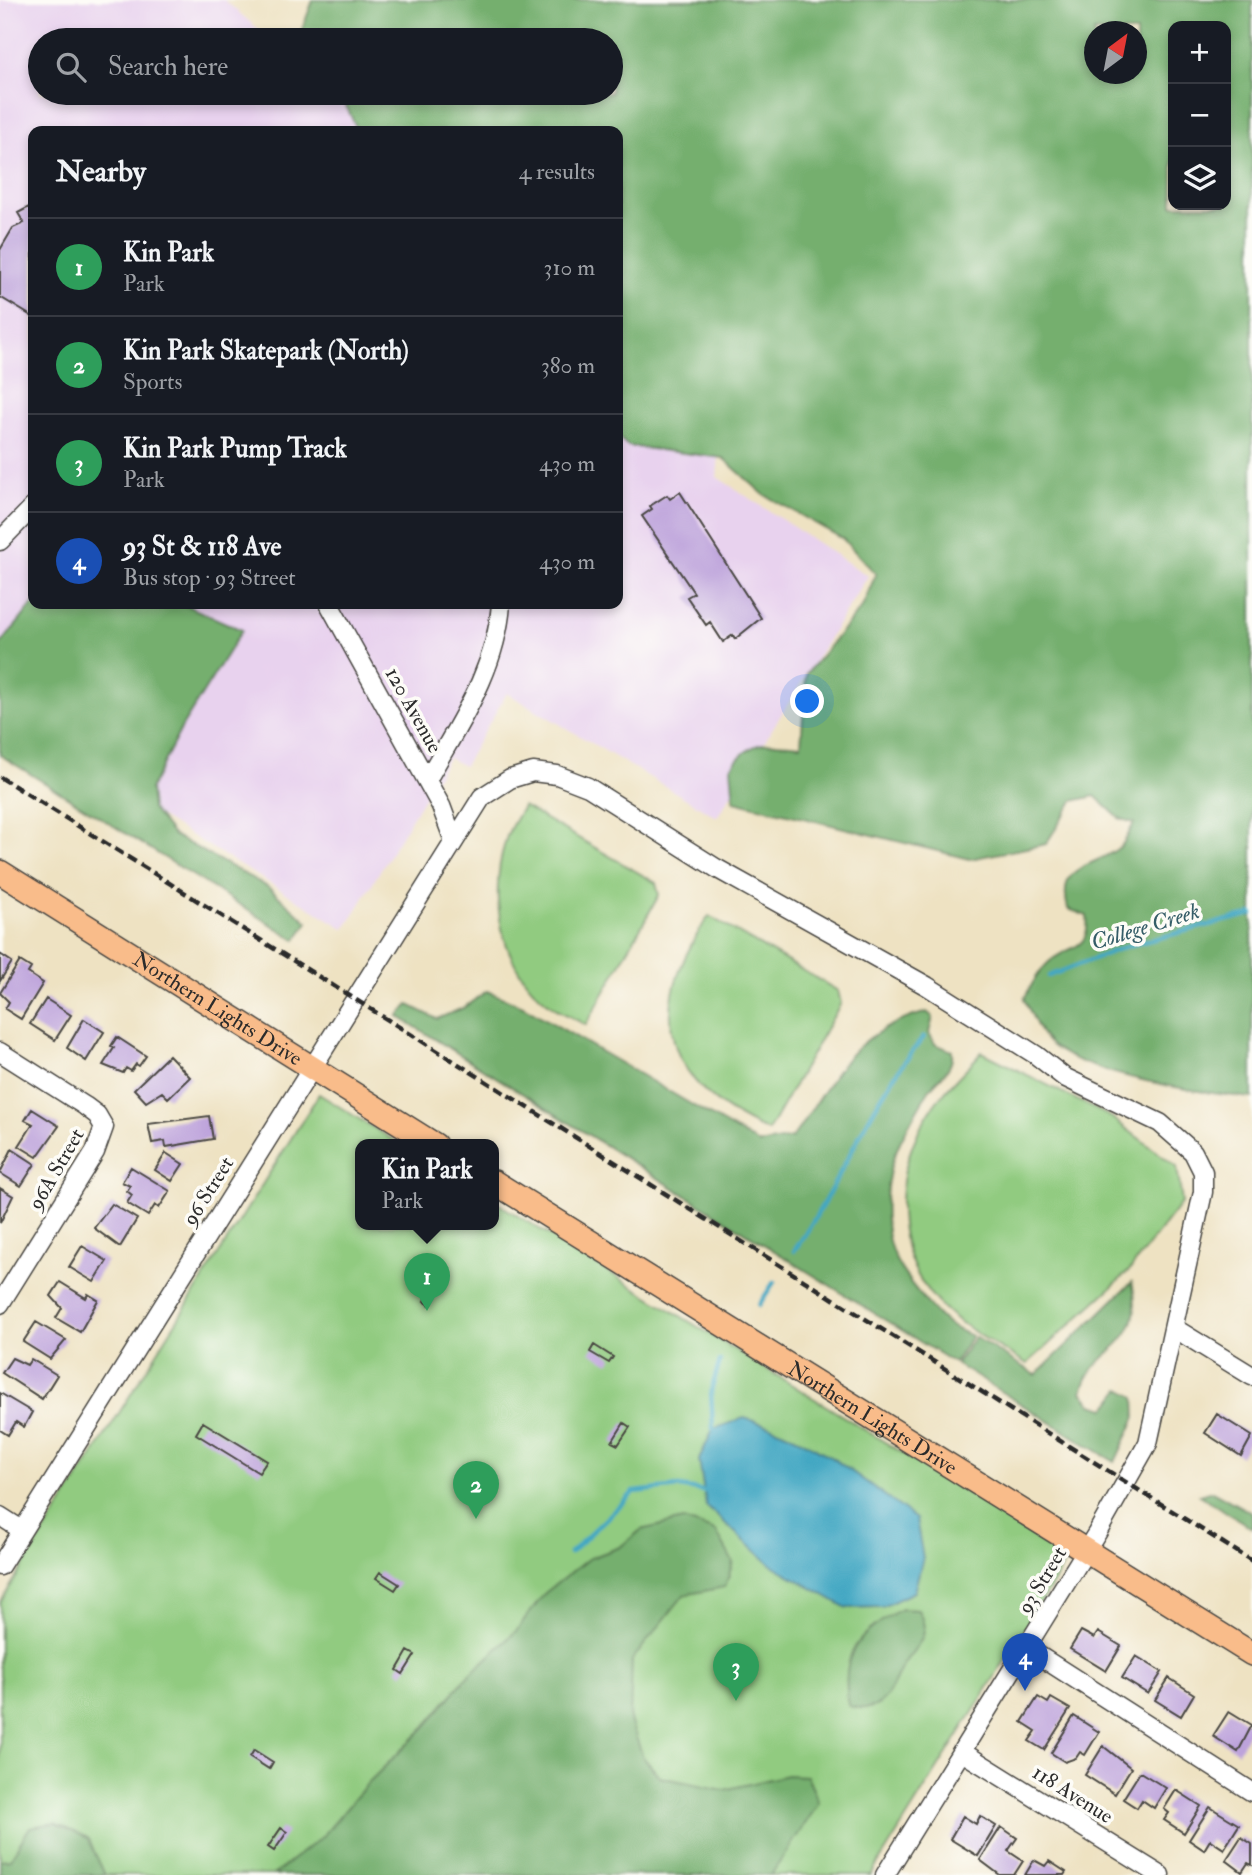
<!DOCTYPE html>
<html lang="en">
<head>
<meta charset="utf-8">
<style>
  body { margin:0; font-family:"IM FELL Double Pica",serif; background:#20242c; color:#f1f3f6 }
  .controls { position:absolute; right:21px; top:21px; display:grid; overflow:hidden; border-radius:14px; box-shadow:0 4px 10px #0003 }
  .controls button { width:63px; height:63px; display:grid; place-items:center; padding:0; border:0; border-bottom:2px solid #363941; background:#171b24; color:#f1f3f6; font:35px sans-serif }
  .compass { position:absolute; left:1084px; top:21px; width:63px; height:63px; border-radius:50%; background:#171b24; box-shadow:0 4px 10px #0003; rotate:32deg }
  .you { position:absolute; left:808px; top:702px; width:24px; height:24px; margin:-18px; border:5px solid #fff; border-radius:50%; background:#1a73e8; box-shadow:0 0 0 10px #1a73e833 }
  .badge { display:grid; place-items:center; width:46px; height:46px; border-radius:50%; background:#d690ce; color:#fff; font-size:23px; font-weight:700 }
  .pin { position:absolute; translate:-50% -58px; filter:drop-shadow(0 2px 4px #0008) }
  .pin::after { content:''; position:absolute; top:37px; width:24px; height:21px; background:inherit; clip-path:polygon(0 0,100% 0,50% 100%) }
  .popup { position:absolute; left:355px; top:1139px; width:144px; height:91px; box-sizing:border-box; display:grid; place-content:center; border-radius:14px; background:#171b24; filter:drop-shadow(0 2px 5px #0005); font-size:23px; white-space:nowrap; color:#9ea1a6 }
  .popup b { font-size:26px; color:#f1f3f6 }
  .popup::after { content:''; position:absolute; left:50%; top:100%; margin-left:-14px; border:14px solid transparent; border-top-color:#171b24 }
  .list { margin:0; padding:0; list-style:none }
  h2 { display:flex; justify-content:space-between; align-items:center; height:91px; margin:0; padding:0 28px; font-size:30px }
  h2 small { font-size:23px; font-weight:400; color:#9ea1a6 }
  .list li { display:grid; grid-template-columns:46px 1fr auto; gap:21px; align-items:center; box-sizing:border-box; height:98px; padding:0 28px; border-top:2px solid #363941 }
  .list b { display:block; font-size:26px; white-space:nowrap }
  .list p { margin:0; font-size:23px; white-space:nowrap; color:#9ea1a6 }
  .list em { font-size:23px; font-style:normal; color:#9ea1a6 }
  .icon { flex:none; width:38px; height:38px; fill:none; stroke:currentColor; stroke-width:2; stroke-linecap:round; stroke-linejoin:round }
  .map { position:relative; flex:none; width:1252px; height:1875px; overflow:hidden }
  .search { position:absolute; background:#171b24; box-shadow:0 4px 10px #0003; left:28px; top:28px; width:595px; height:77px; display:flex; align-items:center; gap:18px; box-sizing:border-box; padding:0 24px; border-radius:38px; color:#9ea1a6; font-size:26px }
  .panel { position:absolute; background:#171b24; box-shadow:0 4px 10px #0003; left:28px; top:126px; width:595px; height:483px; border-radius:14px }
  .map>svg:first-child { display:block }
</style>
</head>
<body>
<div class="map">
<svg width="1252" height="1875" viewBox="0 0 1252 1875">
  <rect width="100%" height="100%" fill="#fdfcf7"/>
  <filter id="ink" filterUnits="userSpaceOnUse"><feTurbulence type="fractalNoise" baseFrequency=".0143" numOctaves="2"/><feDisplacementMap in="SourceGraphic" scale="14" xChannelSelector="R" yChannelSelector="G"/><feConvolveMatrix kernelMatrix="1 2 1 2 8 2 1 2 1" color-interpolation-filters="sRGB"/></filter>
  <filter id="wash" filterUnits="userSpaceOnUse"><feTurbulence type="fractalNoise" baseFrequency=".00686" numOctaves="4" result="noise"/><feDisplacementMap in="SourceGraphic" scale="28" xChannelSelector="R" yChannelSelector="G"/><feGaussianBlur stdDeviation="1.57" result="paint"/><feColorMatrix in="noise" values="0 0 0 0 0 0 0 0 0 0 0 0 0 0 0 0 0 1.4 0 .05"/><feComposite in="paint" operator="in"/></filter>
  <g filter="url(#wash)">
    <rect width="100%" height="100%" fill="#eee2c2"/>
    <!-- built -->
    <path fill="#e8d2ee" d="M0 0H224L271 40H40V93H348L407 131H33V604H618V269L729 342 717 477 868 576 717 817 507 693 464 766 448 758 345 929 0 719Z"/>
    <!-- green -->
    <path fill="#91cb80" stroke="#5e7b56" stroke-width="2" d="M523 806 656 883 659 895 586 1025C573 1018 559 1012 548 1003 499 965 488 896 506 839 509 828 518 816 523 806Z
      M709 916 838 991 841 1003 768 1131C661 1084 644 1010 709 916Z
      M982 1052 1111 1117 1177 1167 1182 1202 1128 1272 1027 1364C1002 1348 974 1334 951 1315 892 1266 888 1185 924 1121 938 1095 962 1074 982 1052Z
      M319 1094 401 1145H360V1225H494V1201L1058 1549 1064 1563 1059 1574 871 1875H0V1603Z"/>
    <!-- forest -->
    <path fill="#74af6e" stroke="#506d4c" stroke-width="2" fill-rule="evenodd" d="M313 0H1252V1098C1202 1093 1089 1076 1051 1045 1039 1035 1031 1012 1024 999 1030 988 1036 975 1045 966 1065 943 1091 955 1087 916L1068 909C1056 862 1093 869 1120 847 1126 842 1130 830 1134 823L1119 818 1095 796 1073 801 1046 844 970 859 734 801 731 767C753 738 768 742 801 745L806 674 862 607 876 574 843 539 763 494 723 458 628 446 618 437V131H358L340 93H611V40H298ZM1173 26H1226V205H1173ZM1094 32H1136V74H1094Z
      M33 604H183L242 630 183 725 150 789 152 809 173 835 268 887 308 922 296 940 0 755V645Z
      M487 991 523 1006 759 1144 792 1138C836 1078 846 1034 927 1012L933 1017 929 1033 935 1044 952 1051C954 1069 942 1074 932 1086 925 1095 906 1130 900 1142 884 1174 879 1229 897 1262 906 1279 930 1308 944 1321 951 1328 963 1332 972 1336L954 1363 398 1016 409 1005 437 1019 463 1008Z
      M1132 1282C1148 1350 1094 1344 1082 1392L1092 1404 1106 1408 1121 1389 1135 1397 1136 1417 1115 1462 956 1364 975 1337 1036 1375Z
      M1212 1491 1252 1513V1528L1199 1495Z
      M683 1520 716 1531 733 1562 725 1587 684 1595 632 1660 630 1720 643 1757 660 1777 724 1790 787 1775 807 1776 819 1803 771 1875H273L323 1836 368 1783 426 1726 465 1679 517 1630 545 1593 588 1559 620 1547 641 1530Z
      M901 1609 918 1610C934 1639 915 1644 902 1667 888 1694 884 1716 849 1706 839 1653 857 1635 901 1609Z
      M55 1823 88 1838 105 1875H0V1860L10 1859 30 1827Z"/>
    <!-- water -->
    <path fill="#43a7c3" stroke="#376977" stroke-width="2" d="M744 1418C813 1436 859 1477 916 1519L923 1558 914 1592 882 1607 847 1608 770 1564 706 1506 699 1460 713 1429Z"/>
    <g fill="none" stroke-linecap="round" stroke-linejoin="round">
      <!-- stream -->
      <path stroke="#43a7c3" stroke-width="4.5" d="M1049 976 1127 946 1252 914
        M794 1251C843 1180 867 1104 924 1037
        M759 1305 774 1282
        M713 1429 711 1391 720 1361
        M570 1553 634 1492 679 1487 704 1491"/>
    </g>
    <g id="blocks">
      <!-- building -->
      <path fill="#bda3db" d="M33 205V317L0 297V250L13 228 24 223 18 213Z
        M680 492 761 618 735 639 733 635 723 642 710 622 706 625 687 597 694 593 642 516 652 509 650 506 667 495 670 499Z
        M0 954 12 962 0 981Z
        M20 961 31 968 28 973 43 983 21 1019 5 1009 9 1002 0 993Z
        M46 999 71 1015 55 1040 30 1024Z
        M84 1019 104 1032 86 1061 67 1048Z
        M117 1037 146 1056 139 1066 136 1064 131 1071 126 1068 123 1073 103 1065 114 1048 111 1046Z
        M169 1055 190 1077 168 1098 162 1092 146 1102 134 1089Z
        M32 1109 59 1126 37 1157 19 1146 33 1124 25 1120Z
        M209 1116 213 1139 166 1147 165 1141 152 1143 148 1124Z
        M12 1149 35 1164 21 1186 0 1173Z
        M166 1153 183 1164 172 1181 155 1170Z
        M131 1167 170 1191 159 1208 155 1205 148 1216 127 1203 132 1195 127 1191 130 1186 122 1182Z
        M0 1188 13 1196 0 1223Z
        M112 1204 137 1219 120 1247 94 1228Z
        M82 1246 107 1261 94 1282 69 1267Z
        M60 1282 86 1298 88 1294 98 1300 80 1332 56 1318 62 1308 51 1296Z
        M436 1282 442 1286 430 1305 424 1301Z
        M36 1322 66 1340 50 1359 23 1342Z
        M594 1345 613 1357 609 1363 590 1352Z
        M12 1358 27 1365 31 1359 57 1375 42 1399 2 1373Z
        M0 1393 32 1412 24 1427 16 1422 8 1435 0 1430Z
        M1217 1414 1252 1436 1241 1456 1205 1433Z
        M203 1422 267 1461 259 1473 196 1434Z
        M624 1423 630 1427 618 1445 612 1442Z
        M380 1572 399 1584 395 1590 376 1578Z
        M1081 1631 1094 1638 1098 1632 1121 1646 1106 1671 1070 1649Z
        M408 1651 415 1655 403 1674 397 1670Z
        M1136 1656 1162 1672 1148 1694 1122 1678Z
        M1169 1678 1194 1694 1181 1716 1155 1700Z
        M1038 1697 1048 1703 1051 1698 1070 1709 1044 1750 1029 1741 1036 1731 1022 1722Z
        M1229 1711 1252 1725 1238 1752 1213 1736Z
        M1074 1716 1099 1732 1085 1755 1080 1752 1076 1758 1065 1762 1051 1753Z
        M1103 1746 1131 1768 1115 1794 1085 1775Z
        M254 1750 273 1762 269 1769 250 1757Z
        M1140 1772 1166 1788 1154 1808 1142 1800 1137 1808 1123 1799Z
        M1176 1790 1201 1806 1184 1833 1164 1820 1169 1813 1164 1809Z
        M1210 1807 1239 1825 1224 1849 1210 1840 1204 1850 1189 1840Z
        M963 1816 976 1824 980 1816 996 1826 978 1856 950 1839Z
        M1001 1827 1017 1838 1008 1851 1023 1861 1014 1875H1000L980 1860Z
        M281 1828 287 1832 274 1851 268 1847Z
        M1241 1837 1252 1844V1865L1248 1863 1242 1872 1226 1860Z
        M1034 1860 1045 1866 1049 1861 1066 1872 1064 1875H1025Z"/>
    </g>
  </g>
  <g filter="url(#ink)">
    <use href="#blocks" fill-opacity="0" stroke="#484642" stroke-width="2"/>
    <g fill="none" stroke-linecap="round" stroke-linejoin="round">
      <defs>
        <path id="minor" d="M0 541 33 507
          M329 604 441 806 454 841
          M427 780C459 723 496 671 501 604
          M0 1052 85 1106 97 1115 104 1127 95 1152 0 1304
          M1174 1328 1252 1376
          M0 1516 22 1530
          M0 1566 482 797 510 779 533 772 557 775 588 787 716 868 927 986 1036 1055 1064 1077 1160 1123 1193 1152 1203 1172V1192L1148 1443 1097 1533 885 1875
          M1027 1648 1252 1792
          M962 1752 1160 1875"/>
        <g id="major">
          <path id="s1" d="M0 872 435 1145"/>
          <path id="s2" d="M494 1182 1252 1654"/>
        </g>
      </defs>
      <!-- minor casing -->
      <use href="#minor" stroke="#484642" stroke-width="21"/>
      <!-- major casing -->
      <use href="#major" stroke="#484642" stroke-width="26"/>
      <!-- minor -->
      <use href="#minor" stroke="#fff" stroke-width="18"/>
      <!-- major -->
      <use href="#major" stroke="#f9bc8a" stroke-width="23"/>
      <!-- rail -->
      <path stroke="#2b2b2b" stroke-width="4.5" stroke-dasharray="10 5" stroke-linecap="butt" d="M0 777 1252 1561"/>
    </g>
  </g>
  <g text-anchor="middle" stroke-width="7" stroke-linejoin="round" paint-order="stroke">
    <!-- street labels -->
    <g font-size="21" fill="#2b2b2b" stroke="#fdfcf7">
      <text transform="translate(414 710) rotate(61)" y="7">120 Avenue</text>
      <text dy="7" stroke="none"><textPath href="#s1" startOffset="257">Northern Lights Drive</textPath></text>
      <text transform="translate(56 1169) rotate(-60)" y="7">96A Street</text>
      <text transform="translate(208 1191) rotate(-58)" y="7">96 Street</text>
      <text dy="7" stroke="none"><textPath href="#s2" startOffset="446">Northern Lights Drive</textPath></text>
      <text transform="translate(1042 1580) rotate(-59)" y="7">93 Street</text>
      <text transform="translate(1073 1794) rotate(32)" y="7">118 Avenue</text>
    </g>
    <!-- water labels -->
    <g font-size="23" font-style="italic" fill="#355d68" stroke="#fdfcf7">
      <text transform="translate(1145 926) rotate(-17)" y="8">College Creek</text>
    </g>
  </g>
</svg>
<div class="controls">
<button>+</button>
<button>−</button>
<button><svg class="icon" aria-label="layers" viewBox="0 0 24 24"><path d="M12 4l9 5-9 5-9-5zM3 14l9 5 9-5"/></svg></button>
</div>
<svg class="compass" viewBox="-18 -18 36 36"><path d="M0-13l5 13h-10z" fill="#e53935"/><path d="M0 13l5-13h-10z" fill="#9ea1a6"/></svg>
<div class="you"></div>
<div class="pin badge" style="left:427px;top:1311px;background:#2e9e5b">1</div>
<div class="popup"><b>Kin Park</b>Park</div>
<div class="pin badge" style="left:476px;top:1519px;background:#2e9e5b">2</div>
<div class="pin badge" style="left:736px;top:1701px;background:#2e9e5b">3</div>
<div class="pin badge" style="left:1025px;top:1691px;background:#1a4fb4">4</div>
<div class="search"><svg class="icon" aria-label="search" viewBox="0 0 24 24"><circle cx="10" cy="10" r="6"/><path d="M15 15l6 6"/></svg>Search here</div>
<section class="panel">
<h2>Nearby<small>4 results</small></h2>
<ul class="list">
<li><span class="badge" style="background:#2e9e5b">1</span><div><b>Kin Park</b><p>Park</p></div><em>310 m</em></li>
<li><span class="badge" style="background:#2e9e5b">2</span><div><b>Kin Park Skatepark (North)</b><p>Sports</p></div><em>380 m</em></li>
<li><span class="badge" style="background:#2e9e5b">3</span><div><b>Kin Park Pump Track</b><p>Park</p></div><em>430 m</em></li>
<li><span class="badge" style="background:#1a4fb4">4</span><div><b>93 St &amp; 118 Ave</b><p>Bus stop · 93 Street</p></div><em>430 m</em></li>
</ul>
</section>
</div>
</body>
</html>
